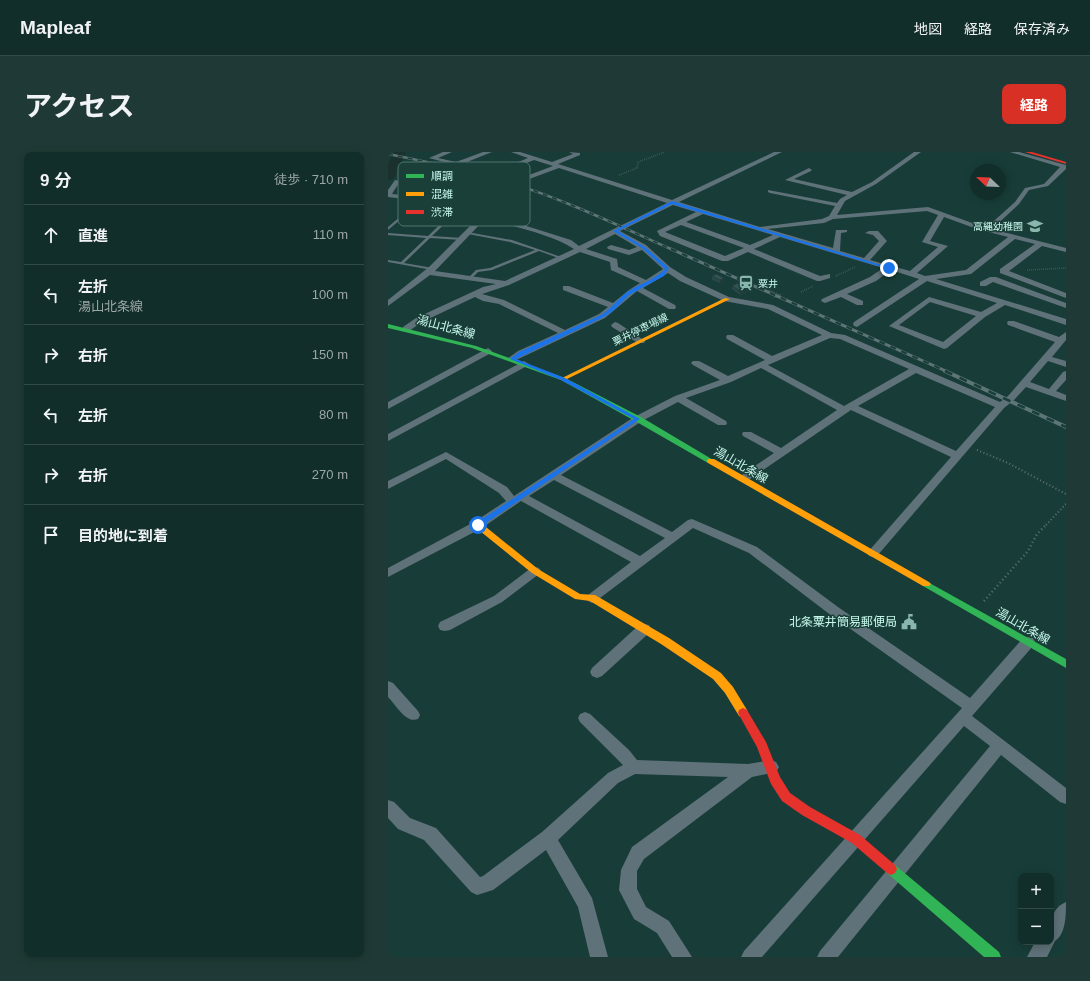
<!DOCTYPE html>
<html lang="ja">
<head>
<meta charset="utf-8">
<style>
  body { margin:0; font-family:Arial,"Noto Sans JP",sans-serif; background:#1f3a36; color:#f1f3f6 }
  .controls { position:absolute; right:12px; bottom:12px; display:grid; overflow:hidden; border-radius:8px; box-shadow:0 2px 10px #0003 }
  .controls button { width:36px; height:36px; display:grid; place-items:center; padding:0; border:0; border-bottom:1px solid #314a47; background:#122e2a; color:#f1f3f6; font:20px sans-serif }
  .compass { position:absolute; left:582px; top:12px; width:36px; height:36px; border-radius:50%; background:#122e2a; box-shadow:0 2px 10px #0003; rotate:293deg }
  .stop { position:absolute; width:12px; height:12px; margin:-9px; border:3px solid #1a73e8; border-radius:50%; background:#fff }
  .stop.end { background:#1a73e8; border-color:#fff; box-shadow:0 1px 4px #0008 }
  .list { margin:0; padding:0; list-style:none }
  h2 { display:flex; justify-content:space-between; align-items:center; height:52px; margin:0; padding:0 16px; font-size:17px }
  h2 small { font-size:13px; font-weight:400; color:#9ca8a8 }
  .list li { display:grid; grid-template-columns:26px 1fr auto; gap:12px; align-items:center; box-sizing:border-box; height:60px; padding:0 16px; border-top:1px solid #314a47 }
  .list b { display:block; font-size:15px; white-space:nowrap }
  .list p { margin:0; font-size:13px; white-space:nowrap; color:#9ca8a8 }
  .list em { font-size:13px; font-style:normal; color:#9ca8a8 }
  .icon { flex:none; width:22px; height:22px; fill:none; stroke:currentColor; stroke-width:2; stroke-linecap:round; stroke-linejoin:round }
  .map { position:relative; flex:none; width:678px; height:805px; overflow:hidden; border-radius:8px }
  header { display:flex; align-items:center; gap:24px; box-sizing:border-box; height:56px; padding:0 20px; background:#122e2a; border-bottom:1px solid #314a47 }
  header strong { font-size:19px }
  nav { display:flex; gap:22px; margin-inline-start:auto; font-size:14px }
  .intro { display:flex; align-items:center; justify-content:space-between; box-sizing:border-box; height:96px; padding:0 24px }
  h1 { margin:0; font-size:28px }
  .button { padding:10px 18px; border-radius:8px; background:#d93025; color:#fff; font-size:14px; font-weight:700 }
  main { display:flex; gap:24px; padding:0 24px }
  aside { flex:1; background:#122e2a; border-radius:8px; box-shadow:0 2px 10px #0003 }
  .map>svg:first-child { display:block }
</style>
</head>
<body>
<header>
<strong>Mapleaf</strong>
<nav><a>地図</a><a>経路</a><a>保存済み</a></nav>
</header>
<div class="intro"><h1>アクセス</h1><a class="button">経路</a></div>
<main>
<aside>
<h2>9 分<small>徒歩 · 710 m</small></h2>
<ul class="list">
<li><svg class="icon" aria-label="ahead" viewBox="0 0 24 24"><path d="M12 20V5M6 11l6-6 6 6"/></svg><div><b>直進</b></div><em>110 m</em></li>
<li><svg class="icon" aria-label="left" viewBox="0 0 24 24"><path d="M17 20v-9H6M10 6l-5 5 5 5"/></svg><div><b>左折</b><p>湯山北条線</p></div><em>100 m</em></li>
<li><svg class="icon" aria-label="right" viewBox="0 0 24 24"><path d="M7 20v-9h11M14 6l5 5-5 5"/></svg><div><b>右折</b></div><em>150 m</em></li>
<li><svg class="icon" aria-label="left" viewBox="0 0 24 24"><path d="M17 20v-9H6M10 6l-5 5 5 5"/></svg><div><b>左折</b></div><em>80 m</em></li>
<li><svg class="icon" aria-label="right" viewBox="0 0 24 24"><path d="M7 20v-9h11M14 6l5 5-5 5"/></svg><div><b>右折</b></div><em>270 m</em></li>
<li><svg class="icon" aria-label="arrive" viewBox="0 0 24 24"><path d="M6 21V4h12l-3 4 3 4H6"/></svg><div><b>目的地に到着</b></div></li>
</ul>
</aside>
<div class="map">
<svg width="678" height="805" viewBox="0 0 678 805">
  <rect width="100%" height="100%" fill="#183d38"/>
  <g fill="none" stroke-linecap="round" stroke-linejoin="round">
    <!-- river -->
    <path fill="#1b312e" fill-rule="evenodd" d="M6 0H18L7 24 5 27 0 28V11Z"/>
    <!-- path-far2 -->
    <path stroke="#5f7376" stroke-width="1.5" stroke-dasharray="0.5 1.5" stroke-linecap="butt" d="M231 23 249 16 250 10 277 0
      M639 118 678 116
      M448 124 467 115
      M381 138 392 143 385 146
      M413 140 425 134"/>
    <!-- path-far1 -->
    <path stroke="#5f7376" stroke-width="2" stroke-dasharray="1 2.5" stroke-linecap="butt" d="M589 298 620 311 678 342
      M658 373 678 352"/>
    <!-- path -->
    <path stroke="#5f7376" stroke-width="2.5" stroke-dasharray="1 3" stroke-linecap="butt" d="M596 449 640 399 649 382 659 372"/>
    <!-- lane -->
    <path fill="#5f7179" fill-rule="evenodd" d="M33 47 36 48 28 55 68 58 70 59 44 84 74 86 76 87 74 88 42 86 16 111 45 116 46 117 44 118 0 110V108L13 110 38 86 0 83V81L40 84 65 60 25 57 0 78V75Z
      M79 80 124 88 176 106 173 107 151 99 104 118 90 120 83 127H81V125L88 118 102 116 147 98 122 90 80 82H79Z"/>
    <!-- street -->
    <path fill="#5f7179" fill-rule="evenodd" d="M0 0H4L0 3Z
      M55 0H64L50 6 68 10 95 0H104L74 12 106 20 140 6 123 0H132L164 10 185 2 181 0 192 1V3L170 12 284 48 386 0H394L291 50 372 75 434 67 441 64 447 54 382 41 380 40V38L449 51 452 47 459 43 397 28 421 16 424 18 423 19 406 27 464 40 484 30 526 0H533L488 32 457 49 449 63 540 55 598 76 627 50 637 36 656 32 672 15 622 0H631L678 13V17L660 34 641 38 631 52 604 77 678 96V100L654 94 621 119 678 141V146L612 121V117L647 92 627 87 583 122 548 127 678 167V173L617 153 597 165 559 196 556 197 501 174 541 145 593 160 609 151 539 129 469 175 466 174 465 172 466 170 531 127 503 118 488 129 459 142 475 149V153H469L453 145 437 151 433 149 434 147 482 125 495 116 392 85 366 97 432 124 442 122V126L432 129H429L360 100 340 109H334L272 84 269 79 271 78 308 60 285 53 232 79 258 93 282 115 298 125 341 145 385 153 443 181 457 183 612 250 620 244 667 190 620 173 619 171 620 169H626L671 185 678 180V188L664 205 678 209V215L660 209 642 230 661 237 675 220 678 219V228L668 239 678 243V249L638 235 626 248 616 256 489 404 485 405 481 404 479 401 563 305 463 258 359 329H351L350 327 351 325 386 301 355 284 354 282 355 280H363L393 296 449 258 373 216 343 230 298 246 338 269 339 271 338 273H330L290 250 254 269 173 323 284 380 300 368 304 367 369 395 450 455 582 546 635 486 640 485 645 486 647 490 645 494 584 564 678 636V652L672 650 613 603 450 805H429L432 799 602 594 576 574 374 805H353L356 799 574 556 440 461 361 401 305 376 208 449 204 451 200 449 198 446 200 443 243 410 133 349 94 376 0 425V416L86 370 118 349 111 341 58 307 0 337V329L58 300 119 335 126 344 246 265 287 244 332 228 305 213 303 211 305 209H311L340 224 377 208 339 187 338 185 339 183H345L384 204 434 183 380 157 336 149 292 129 280 121 255 136 287 153 288 155 287 157H281L249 139 217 166 124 210 119 207 130 199 170 181 111 152 95 149 87 145 34 170 21 179H15L14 177 15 175 28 166 95 135 108 132 42 123 0 154V148L41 115 91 65 26 48 0 45V38L7 28 12 29 4 42 26 44 63 54 110 36 85 30 92 27 129 38 130 39 127 41 116 38 70 55 132 72 183 88 191 94 279 51 171 16 133 30 41 6ZM146 8 165 14 133 26 113 21ZM539 59 550 63 534 90 550 95 522 119 482 108 499 89 490 79H481L477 81 485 83 491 89 476 106 452 99 453 81 459 80V78H448L445 96 380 77 436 71 445 67ZM315 62 385 83 362 93 298 70ZM556 65 589 77 620 85 578 118 537 124 529 121 560 94 542 89ZM97 67C124 74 163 82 186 97L117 129 47 119ZM293 73 356 96 337 104 277 80ZM227 82 249 95 241 98 223 93 219 95 220 97 241 103 254 98 275 117 258 128 230 115 229 107 198 97ZM192 100 222 110 223 118 252 131 241 138 225 151 181 134H175V138L220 155 211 162 177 178 116 148 94 142 121 133ZM542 150 588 164 555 190 511 173ZM442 186 452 187 521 217 456 254 380 213ZM528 221 607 255 568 299 470 254ZM166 328 277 386 252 404 141 344Z
      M602 125H608L678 151V156L605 130 598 134H592V130Z
      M227 170 230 171 257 189 256 191H250L224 175 223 173Z
      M100 196 104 199 103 201 0 257V250Z
      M136 209 141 212 139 214 0 289V282Z
      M147 415 151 416 153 419 151 422 114 450 62 478 57 479 52 478 50 474 52 470 106 444 143 416Z
      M256 472 261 473 263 477 261 481 214 524 209 526 204 524 202 520 204 516 251 473Z
      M0 529 5 531 30 559 32 563 30 567C18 572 8 553 0 545Z
      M197 560 202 562 241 598 249 608 360 612 383 608 388 610 391 615 388 620 364 625 256 707 249 719V737L258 755 281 769 304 805H284L269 781 246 767 231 738 233 718 244 695 340 625 247 622 230 631 170 688 204 746 220 805H202L190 755 158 698 105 738 89 743 83 740 36 688 10 677 0 666V648L6 650 22 666 48 676 92 725 95 724 154 680 220 621 235 613 192 570 190 566 192 562Z
      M678 750C678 763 678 782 667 789L659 805H639L647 790H663C663 774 661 757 678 750Z"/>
    <!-- fast -->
    <path fill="#30b455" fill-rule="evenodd" d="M0 172 88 194 177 226 253 265 327 309 326 311H320L247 269 173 228 84 196 0 176Z
      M538 429 678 507V516L535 434 533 432 535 430Z
      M503 711 507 713 611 800 613 805H596L499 721 497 717 499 713Z"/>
    <!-- slow -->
    <path fill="#ff9f0a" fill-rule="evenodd" d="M337 146 342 147 177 228H173L172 227Z
      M320 307H326L541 430 543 432 541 434H535L320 311 319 309Z
      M90 370 93 371 150 417 192 442 207 443 281 486 333 521 345 535 359 558 360 561 359 564 355 566 351 564 337 541 325 527 273 492 202 449 187 447 144 421 87 375 86 373Z"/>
    <!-- jam -->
    <path fill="#e5322d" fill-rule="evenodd" d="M637 0H644L678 10V12Z
      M355 556 359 558 378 590 392 625 402 641 422 655 472 683 507 713 509 717 507 721 503 723 499 721 464 691 414 663 394 649 383 632 369 595 350 561 351 558Z"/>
    <defs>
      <path id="rail-far2" d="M0 2C40 10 80 18 119 30 176 47 231 74 285 98"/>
      <path id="rail-far1" d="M283 97 560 220"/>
      <path id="rail" d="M557 219 678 275"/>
    </defs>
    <!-- rail-far2 casing -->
    <use href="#rail-far2" stroke="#5e7577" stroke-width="2.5"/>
    <!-- rail-far1 casing -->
    <use href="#rail-far1" stroke="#5e7577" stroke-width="3"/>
    <!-- rail casing -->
    <use href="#rail" stroke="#5e7577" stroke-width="4"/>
    <!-- rail-far2 -->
    <use href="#rail-far2" stroke="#1a3e38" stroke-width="1.5" stroke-dasharray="5" stroke-linecap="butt"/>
    <!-- rail-far1 -->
    <use href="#rail-far1" stroke="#1a3e38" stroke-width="2" stroke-dasharray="6" stroke-linecap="butt"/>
    <!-- rail -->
    <use href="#rail" stroke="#1a3e38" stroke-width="2.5" stroke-dasharray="8" stroke-linecap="butt"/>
  </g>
  <!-- wall -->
  <path fill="#294948" d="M324 124 336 126V129L332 131 324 128Z
    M344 134H362V138L352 143 344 137Z"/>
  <!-- shaded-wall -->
  <path fill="#223c3b" d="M336 126V129L332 131V128Z
    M362 134V138L352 143V139Z"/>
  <!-- building -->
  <path fill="#305554" stroke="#223c3b" d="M328 122 336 126 332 128 324 124Z
    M352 130 362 134 352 139 344 134Z"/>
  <!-- route -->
  <path fill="#1a73e8" d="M284 49 503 116 500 117 284 52 230 79 257 95 281 116 276 124 241 143 226 158 216 165 128 207 177 226 252 267 92 375H88V371L246 267 173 228 122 207 131 200 213 163C224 156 230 147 239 140 251 132 267 128 277 117L254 96 225 79Z"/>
  <!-- icons -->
  <defs>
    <symbol id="school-bare" viewBox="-9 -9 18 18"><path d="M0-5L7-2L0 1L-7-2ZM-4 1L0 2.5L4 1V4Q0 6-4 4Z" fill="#89b7ae" stroke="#1a3e38" stroke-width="2.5" paint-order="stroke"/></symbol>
    <symbol id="station-bare" viewBox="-9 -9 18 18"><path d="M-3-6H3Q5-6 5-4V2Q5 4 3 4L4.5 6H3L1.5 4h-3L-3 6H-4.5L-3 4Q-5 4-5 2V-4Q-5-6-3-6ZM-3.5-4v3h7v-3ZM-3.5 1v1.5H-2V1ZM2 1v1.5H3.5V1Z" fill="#89b7ae" stroke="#1a3e38" stroke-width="2.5" paint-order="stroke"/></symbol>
    <symbol id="civic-bare" viewBox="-9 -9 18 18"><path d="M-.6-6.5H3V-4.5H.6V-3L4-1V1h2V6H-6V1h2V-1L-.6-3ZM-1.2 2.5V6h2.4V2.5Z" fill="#89b7ae" stroke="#1a3e38" stroke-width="2.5" paint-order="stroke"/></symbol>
  </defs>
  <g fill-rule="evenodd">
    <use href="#school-bare" x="636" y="63" width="22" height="22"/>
    <use href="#station-bare" x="347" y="120" width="22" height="22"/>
    <use href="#civic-bare" x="510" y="459" width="22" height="22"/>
  </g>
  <g text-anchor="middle" stroke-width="3" stroke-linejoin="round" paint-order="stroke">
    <!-- far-poi labels -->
    <g font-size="10" fill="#c6f8ee" stroke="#1a3e38" text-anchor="end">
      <text x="635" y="78">高縄幼稚園</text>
      <text x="370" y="135" text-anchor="start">粟井</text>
    </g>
    <!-- far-street labels -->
    <g font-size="10" fill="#c6f8ee" stroke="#1a3e38">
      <text transform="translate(252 177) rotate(-26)" y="4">粟井停車場線</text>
    </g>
    <!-- street labels -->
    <g font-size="12" fill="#c6f8ee" stroke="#1a3e38">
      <text transform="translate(58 175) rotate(15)" y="4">湯山北条線</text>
      <text transform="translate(353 313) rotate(30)" y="4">湯山北条線</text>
      <text transform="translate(635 474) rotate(30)" y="4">湯山北条線</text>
    </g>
    <!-- poi labels -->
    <g font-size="12" fill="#c6f8ee" stroke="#1a3e38" text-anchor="end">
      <text x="509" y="474">北条粟井簡易郵便局</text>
    </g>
  </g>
  <!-- legend -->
  <rect x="10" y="10" width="132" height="64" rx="6" fill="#1a3e38" stroke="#4e766f" stroke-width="1"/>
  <rect x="18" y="22" width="18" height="4" fill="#30b455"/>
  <rect x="18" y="40" width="18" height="4" fill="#ff9f0a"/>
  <rect x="18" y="58" width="18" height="4" fill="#e5322d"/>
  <g font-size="11" fill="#c6f8ee">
    <text x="43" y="28">順調</text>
    <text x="43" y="46">混雑</text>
    <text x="43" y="64">渋滞</text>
  </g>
</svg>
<div class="controls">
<button>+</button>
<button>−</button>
</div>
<svg class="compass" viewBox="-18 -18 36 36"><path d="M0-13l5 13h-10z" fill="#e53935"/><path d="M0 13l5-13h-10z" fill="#9ca8a8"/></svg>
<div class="stop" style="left:90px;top:373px"></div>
<div class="stop end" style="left:501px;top:116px"></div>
</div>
</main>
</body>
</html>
